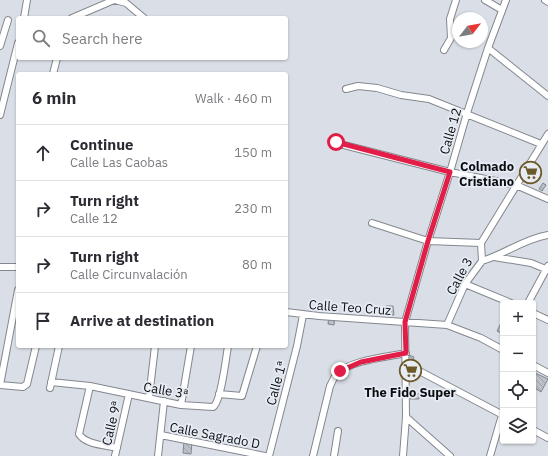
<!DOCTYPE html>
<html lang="en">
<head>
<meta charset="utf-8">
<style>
  body { margin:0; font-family:"IBM Plex Sans",sans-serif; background:#f7f7f7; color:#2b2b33 }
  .controls { position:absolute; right:12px; bottom:12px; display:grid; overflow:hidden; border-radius:4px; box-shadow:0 1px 3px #0004 }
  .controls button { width:36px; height:36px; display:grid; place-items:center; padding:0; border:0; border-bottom:1px solid #e1e1e2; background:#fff; color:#2b2b33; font:20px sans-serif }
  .compass { position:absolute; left:452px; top:12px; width:36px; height:36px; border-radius:50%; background:#fff; box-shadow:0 1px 3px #0004; rotate:59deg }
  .stop { position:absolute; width:12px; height:12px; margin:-9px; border:3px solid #e11d48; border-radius:50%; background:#fff }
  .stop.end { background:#e11d48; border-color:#fff; box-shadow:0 1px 4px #0008 }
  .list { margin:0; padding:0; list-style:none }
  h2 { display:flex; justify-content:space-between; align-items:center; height:52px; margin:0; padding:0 16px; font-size:17px }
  h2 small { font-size:13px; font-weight:400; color:#7c7c81 }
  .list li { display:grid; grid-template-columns:26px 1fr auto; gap:12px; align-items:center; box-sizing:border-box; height:56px; padding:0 16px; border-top:1px solid #e1e1e2 }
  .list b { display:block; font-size:15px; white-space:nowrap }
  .list p { margin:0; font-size:13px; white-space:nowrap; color:#7c7c81 }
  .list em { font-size:13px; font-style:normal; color:#7c7c81 }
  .icon { flex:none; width:22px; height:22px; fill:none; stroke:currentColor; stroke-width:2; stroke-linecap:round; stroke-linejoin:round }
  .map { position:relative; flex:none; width:548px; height:456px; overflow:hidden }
  .search { position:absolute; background:#fff; box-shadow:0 1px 3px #0004; left:16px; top:16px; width:272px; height:44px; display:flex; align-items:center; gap:10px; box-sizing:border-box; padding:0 14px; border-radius:4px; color:#7c7c81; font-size:15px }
  .panel { position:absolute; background:#fff; box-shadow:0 1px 3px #0004; left:16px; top:72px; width:272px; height:276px; border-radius:4px }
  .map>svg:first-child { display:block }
</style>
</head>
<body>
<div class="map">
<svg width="548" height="456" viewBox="0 0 548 456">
  <defs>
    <pattern id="building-back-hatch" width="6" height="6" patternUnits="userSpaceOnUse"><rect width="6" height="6" fill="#bcc1c9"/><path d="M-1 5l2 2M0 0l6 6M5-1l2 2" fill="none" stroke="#a0a5ab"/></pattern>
  </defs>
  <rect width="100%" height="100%" fill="#dadfe7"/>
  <!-- building -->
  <path fill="url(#building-back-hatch)" stroke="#83878f" d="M525 172 533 176 528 184 521 179Z
    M543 183 546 185 542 191 539 189Z
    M386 306H393L394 315H386Z
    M329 316 335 317 334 325 328 324Z
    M502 321H503V334L497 331Z
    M409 355 414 357 412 362 407 359Z
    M535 373 548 379 541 392 533 387V377Z
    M410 394H419V399H410Z
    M184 441 192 442 191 454 183 453Z"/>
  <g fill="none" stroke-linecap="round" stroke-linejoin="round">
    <defs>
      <path id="street" d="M115 0 126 3 144 18
        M485 0 502 10
        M545 0 548 2
        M24 18 27 0
        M72 18 114 0
        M0 46 8 20
        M488 48 548 96
        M444 50 451 38 450 19 456 0
        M53 74 57 58
        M346 89 358 86 377 88 401 95 429 99 541 144
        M0 115 18 43
        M336 143 450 172 516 185 548 199
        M372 223 428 241 481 243
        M494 257 531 263 548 270
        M482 261C505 254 524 239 548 235
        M0 267H18
        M465 284 511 303
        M528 303 548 266
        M286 312 319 316 447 325 481 338 503 350
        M533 313 548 320
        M447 325 465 284 482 261 481 243 548 134
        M406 364 503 415
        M533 365 548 373
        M51 382 90 386 181 405 213 407C221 402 226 358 228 346
        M0 385 18 290
        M0 385 23 387 27 384 36 346
        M90 386 79 434C86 445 105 445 117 448
        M50 388 59 346
        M219 394 242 396 257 346
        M149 398 155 346
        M181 405 191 346
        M406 417 450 456
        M533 430 548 438
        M161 435 265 456
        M115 456 129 394
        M158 456 164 401
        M269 456 297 346 303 315
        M313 456 330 386C332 383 333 378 336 375 349 360 387 357 406 353
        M334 456 338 431
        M403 456 406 417 405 322 428 241 450 172 467 113 488 48 506 0
        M490 456 502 415"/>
    </defs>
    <!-- street casing -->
    <use href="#street" stroke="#83878e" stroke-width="8"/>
    <!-- street -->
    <use href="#street" stroke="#fff" stroke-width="6"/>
  </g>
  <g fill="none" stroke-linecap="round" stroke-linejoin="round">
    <!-- route -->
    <path stroke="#e11d48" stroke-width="5" d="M336 142 450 172 428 241 405 322 406 353 361 362 340 371"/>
  </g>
  <!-- icons -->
  <defs>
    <symbol id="supermarket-ring" viewBox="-11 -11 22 22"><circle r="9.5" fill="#e7ecf4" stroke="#6d5928" stroke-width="1.5"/><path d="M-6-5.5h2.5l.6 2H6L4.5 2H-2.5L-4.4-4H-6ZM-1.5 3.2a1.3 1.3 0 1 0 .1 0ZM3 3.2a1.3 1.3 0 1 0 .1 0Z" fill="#6d5928"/></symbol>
  </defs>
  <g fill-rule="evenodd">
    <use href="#supermarket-ring" x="518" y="160" width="25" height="25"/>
    <use href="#supermarket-ring" x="398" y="358" width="25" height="25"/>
  </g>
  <g text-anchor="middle" stroke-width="3.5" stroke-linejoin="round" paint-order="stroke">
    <!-- street labels -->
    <g font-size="13" fill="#0b0c0f" stroke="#e7ecf4">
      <text transform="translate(450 131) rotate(-74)" y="5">Calle 12</text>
      <text transform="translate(459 276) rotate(-62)" y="5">Calle 3</text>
      <text transform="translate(350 307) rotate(4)" y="5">Calle Teo Cruz</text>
      <text transform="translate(276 383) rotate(-75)" y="5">Calle 1ª</text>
      <text transform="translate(166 390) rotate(10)" y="5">Calle 3ª</text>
      <text transform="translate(111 423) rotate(-77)" y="5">Calle 9ª</text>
      <text transform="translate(215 435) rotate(11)" y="5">Calle Sagrado D</text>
    </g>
    <!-- poi labels -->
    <g font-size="13" font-weight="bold" fill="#0b0c0f" stroke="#e7ecf4" text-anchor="end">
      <text x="514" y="171">Colmado<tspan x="514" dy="15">Cristiano</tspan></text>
      <text x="410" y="397" text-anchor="middle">The Fido Super</text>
    </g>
  </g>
</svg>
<div class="controls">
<button>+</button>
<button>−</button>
<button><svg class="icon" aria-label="locate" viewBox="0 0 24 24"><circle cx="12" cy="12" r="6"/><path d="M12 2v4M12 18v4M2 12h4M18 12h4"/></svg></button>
<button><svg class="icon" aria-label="layers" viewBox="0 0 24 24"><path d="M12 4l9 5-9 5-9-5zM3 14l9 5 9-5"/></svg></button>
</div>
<svg class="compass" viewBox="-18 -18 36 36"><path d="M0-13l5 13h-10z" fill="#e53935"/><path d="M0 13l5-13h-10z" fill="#7c7c81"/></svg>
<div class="stop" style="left:336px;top:142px"></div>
<div class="stop end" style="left:340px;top:371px"></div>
<div class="search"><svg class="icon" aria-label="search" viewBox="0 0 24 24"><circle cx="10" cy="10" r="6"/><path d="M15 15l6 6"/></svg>Search here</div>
<section class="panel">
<h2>6 min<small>Walk · 460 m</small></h2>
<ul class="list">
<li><svg class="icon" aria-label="ahead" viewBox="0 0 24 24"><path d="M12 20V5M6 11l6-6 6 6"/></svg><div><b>Continue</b><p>Calle Las Caobas</p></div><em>150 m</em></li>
<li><svg class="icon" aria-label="right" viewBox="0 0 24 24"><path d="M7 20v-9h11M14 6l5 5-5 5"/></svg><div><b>Turn right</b><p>Calle 12</p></div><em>230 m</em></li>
<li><svg class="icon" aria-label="right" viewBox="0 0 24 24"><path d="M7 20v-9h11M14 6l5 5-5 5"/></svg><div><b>Turn right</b><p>Calle Circunvalación</p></div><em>80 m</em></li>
<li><svg class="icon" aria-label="arrive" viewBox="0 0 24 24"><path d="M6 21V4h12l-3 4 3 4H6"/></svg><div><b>Arrive at destination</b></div></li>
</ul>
</section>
</div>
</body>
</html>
